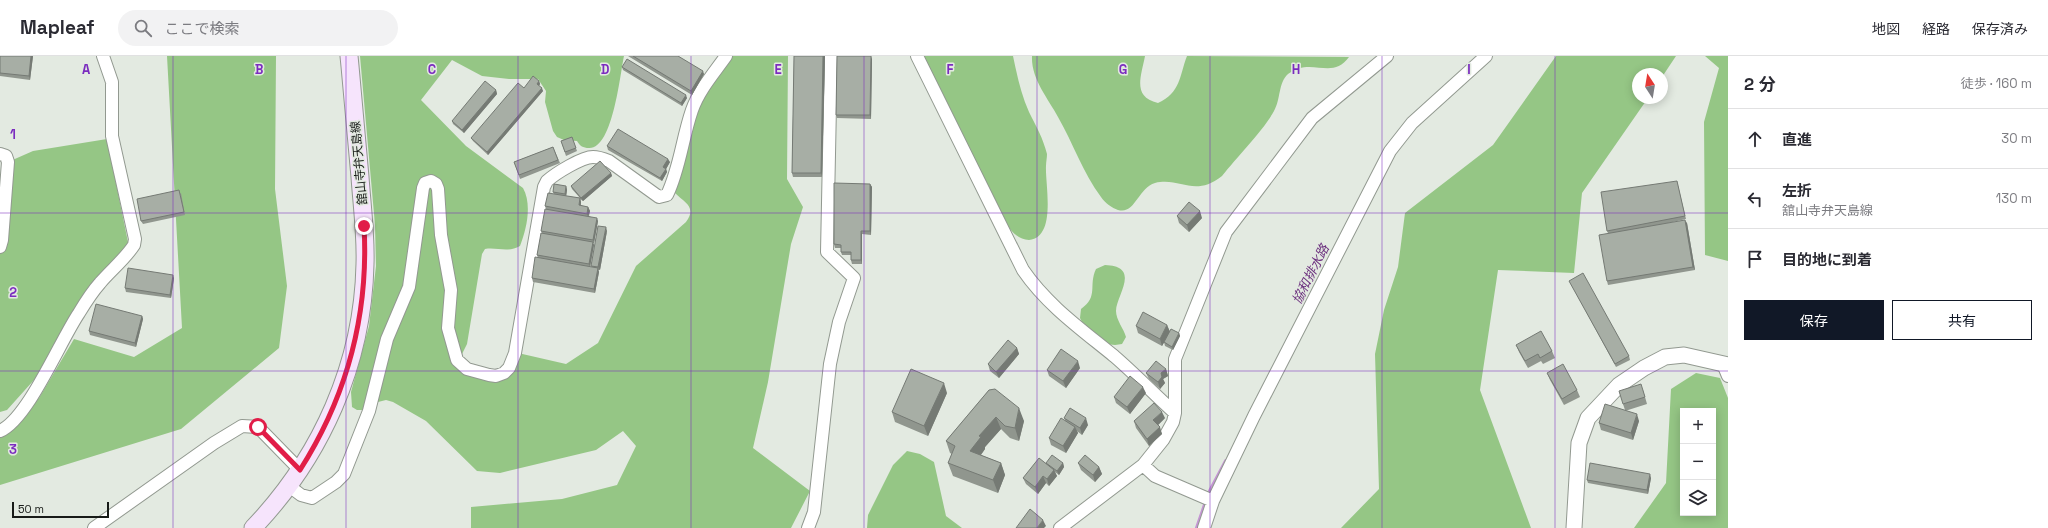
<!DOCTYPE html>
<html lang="ja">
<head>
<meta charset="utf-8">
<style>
  body { margin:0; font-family:"Space Grotesk","Noto Sans JP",sans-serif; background:#f2f2f3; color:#2b2b33 }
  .controls { position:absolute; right:12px; bottom:12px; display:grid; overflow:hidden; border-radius:0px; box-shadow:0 2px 10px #0003 }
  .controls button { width:36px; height:36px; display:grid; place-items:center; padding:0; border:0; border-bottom:1px solid #e1e1e2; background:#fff; color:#2b2b33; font:20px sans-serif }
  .compass { position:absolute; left:1632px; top:12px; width:36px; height:36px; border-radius:50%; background:#fff; box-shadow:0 2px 10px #0003; rotate:348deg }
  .scale { position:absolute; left:12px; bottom:10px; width:97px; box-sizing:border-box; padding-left:4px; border:2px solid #181b18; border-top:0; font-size:11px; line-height:14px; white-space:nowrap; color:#181b18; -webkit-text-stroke:3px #e3eae1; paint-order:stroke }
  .stop { position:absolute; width:12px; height:12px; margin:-9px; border:3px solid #e11d48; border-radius:50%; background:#fff }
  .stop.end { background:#e11d48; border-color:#fff; box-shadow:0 1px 4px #0008 }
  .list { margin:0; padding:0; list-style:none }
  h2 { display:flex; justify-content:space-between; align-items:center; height:52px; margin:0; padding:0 16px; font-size:17px }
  h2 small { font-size:13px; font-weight:400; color:#7c7c81 }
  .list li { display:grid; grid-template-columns:26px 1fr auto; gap:12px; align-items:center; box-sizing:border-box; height:60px; padding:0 16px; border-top:1px solid #e1e1e2 }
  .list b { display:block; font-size:15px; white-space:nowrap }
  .list p { margin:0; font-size:13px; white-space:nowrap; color:#7c7c81 }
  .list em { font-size:13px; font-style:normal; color:#7c7c81 }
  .actions { display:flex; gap:8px; padding:12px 16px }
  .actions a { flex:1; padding:9px 0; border:1px solid #111827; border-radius:0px; text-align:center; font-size:14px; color:#111827 }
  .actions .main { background:#111827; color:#fff }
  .icon { flex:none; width:22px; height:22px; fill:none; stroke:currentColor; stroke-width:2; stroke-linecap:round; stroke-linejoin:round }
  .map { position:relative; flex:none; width:1728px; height:472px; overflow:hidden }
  header { display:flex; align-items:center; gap:24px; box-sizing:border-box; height:56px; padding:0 20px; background:#fff; border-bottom:1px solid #e1e1e2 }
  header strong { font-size:19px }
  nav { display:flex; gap:22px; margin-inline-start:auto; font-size:14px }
  .search { width:280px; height:36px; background:#f2f2f3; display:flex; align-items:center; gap:10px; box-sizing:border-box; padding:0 14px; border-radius:22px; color:#7c7c81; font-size:15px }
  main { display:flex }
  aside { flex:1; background:#fff }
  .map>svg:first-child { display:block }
</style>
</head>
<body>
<header>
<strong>Mapleaf</strong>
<div class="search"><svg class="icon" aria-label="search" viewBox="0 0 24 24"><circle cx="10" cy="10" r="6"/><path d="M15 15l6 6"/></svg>ここで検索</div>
<nav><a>地図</a><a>経路</a><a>保存済み</a></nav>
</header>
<main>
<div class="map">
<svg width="1728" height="472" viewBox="0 0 1728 472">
  <rect width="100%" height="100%" fill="#e3eae1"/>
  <!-- forest -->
  <path fill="#95c685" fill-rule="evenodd" d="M167 0H276L275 133 287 230 279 292 181 373 0 429V381L39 342 74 283 134 301 182 272Z
    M360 0H624C620 18 613 93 589 92 583 92 580 90 577 85L564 84 557 81 553 75 545 46 546 35 538 23H509L482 20 452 4 421 44 466 90 523 132C532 148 527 172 520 190 508 197 497 191 485 193L482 198 467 288 459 304 488 323 518 297 566 308 598 287 636 210 686 166C697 151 685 147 675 137L676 129 692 68 701 44 731 0H788L787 123 803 151 791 188 768 326 753 392 810 435 791 472H471V451L562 443 617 429 636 390 623 375 596 394 500 417 477 415 426 365 393 346 386 344 378 346 363 354H357L352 351 351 336 369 270 376 210 375 169Z
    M922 0H1013C1017 19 1021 38 1029 56 1036 70 1043 82 1047 98 1047 102 1046 106 1046 110 1045 128 1057 181 1029 184 1018 184 1010 174 1005 166Z
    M1032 0H1145C1141 21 1132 41 1158 47 1181 36 1179 21 1187 0L1349 1C1332 25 1311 0 1288 18 1278 27 1281 43 1274 55 1263 75 1237 101 1222 120 1194 142 1181 121 1155 127 1138 132 1135 159 1118 154 1112 152 1105 147 1101 141 1083 117 1073 87 1058 61 1048 42 1031 23 1032 0Z
    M1556 0H1676L1662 21V18H1638V42H1648L1582 137 1574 217 1498 214 1480 334 1531 472H1341L1379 433 1375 298 1384 254 1398 211 1405 157 1493 89Z
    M1705 0H1728V205L1705 199 1704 66 1719 12Z
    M107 83 130 196 78 259 51 305 7 354 0 356V183L8 106 33 95Z
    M1105 209C1142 210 1116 240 1116 255 1116 264 1124 273 1126 281L1122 288 1115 289 1106 288 1084 270 1080 262 1081 253C1099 240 1088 230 1096 213Z
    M1696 317 1720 322 1728 342V472H1634L1666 427 1671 333ZM1683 355H1713V457H1683Z
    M907 395 920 398 934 406 946 460 962 472H867L868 459 893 409Z"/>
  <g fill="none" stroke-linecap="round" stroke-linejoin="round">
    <!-- stream -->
    <path stroke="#c494d4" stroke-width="4" d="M1197 472 1209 437 1226 405"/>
    <defs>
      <path id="minor" d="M917 0 1023 214C1047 249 1081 273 1114 300 1135 318 1154 338 1175 357
        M0 98 6 100 8 106 2 184 0 191
        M1723 308 1728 320
        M0 375C28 363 60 285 79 257 85 247 92 236 100 227 111 214 125 203 134 189L135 183 112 80V26L103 0
        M1143 409 1155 420 1213 445
        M289 430 301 439 312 442 336 426 344 418 369 355 387 283 409 231 423 132 425 127 431 125 436 128 438 133 441 179 451 234 448 272 457 304 467 313 489 319 496 320 504 317 509 312 515 297 544 131 547 125C556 117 582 101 593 101 599 101 604 103 609 105L659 141 667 139C680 112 682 83 692 54 699 34 714 17 726 0
        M94 472 214 387 242 370 258 371 300 414
        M808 472 814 456 830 308 839 266 854 222 827 196 831 0
        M1060 472 1143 409 1163 384 1173 366 1175 357V303L1226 176 1312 62 1387 0
        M1204 472 1213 445 1254 360 1390 95 1412 67 1486 0"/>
      <path id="tertiary" d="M1574 472 1579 387 1588 362 1619 329 1644 312 1665 301 1684 299 1728 309"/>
      <path id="secondary" d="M253 472C321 401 363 308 365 208 366 179 362 150 360 121 356 80 353 40 349 0"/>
    </defs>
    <!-- minor casing -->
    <use href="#minor" stroke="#929990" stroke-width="14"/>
    <!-- tertiary casing -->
    <use href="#tertiary" stroke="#929990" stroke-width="17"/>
    <!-- secondary casing -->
    <use href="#secondary" stroke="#929990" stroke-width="19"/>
    <!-- minor -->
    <use href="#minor" stroke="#fff" stroke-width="12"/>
    <!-- tertiary -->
    <use href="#tertiary" stroke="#fff" stroke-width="15"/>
    <!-- secondary -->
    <use href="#secondary" stroke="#f6e4fc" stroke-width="17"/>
  </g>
  <!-- wall -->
  <path fill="#90968e" d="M0 0H33L30 24 0 20Z
    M628 0H678L704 18 692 39Z
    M794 0H825L822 121H793L792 117Z
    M872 3 871 63 837 62 836 59Z
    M622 11 687 42 682 50 623 14Z
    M539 25 540 28 539 30 543 35 488 99 473 85 471 82 524 32Z
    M496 34 497 38 464 77 453 68 452 65Z
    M572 81 577 95 566 100 561 85Z
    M607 90 670 106 666 113 667 116 662 125 608 94Z
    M553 91 560 107 520 123 514 106Z
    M611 117 612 120 583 145 580 143 581 146V150L588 151 590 155 589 160 598 165 594 187H593L594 189 590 211H592L591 210 607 175 600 214H598L599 216 595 237 533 226 532 222 538 202 537 199 542 177 541 175 546 153 545 150 554 138 553 136 566 130 567 134 566 140 580 142 572 133 571 130Z
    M1677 125 1686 163 1664 168 1687 167 1695 214 1608 229 1607 225 1608 177 1607 175Z
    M870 128 872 131 871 179 862 178V208H852L851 204V199H842L841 196V192H835L834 188Z
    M181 137 185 159 143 168 141 165Z
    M1177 160 1202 162 1189 176 1179 167Z
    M174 222 171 242 126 236 125 232Z
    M1569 225 1629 300 1630 304 1616 311 1571 228Z
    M142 260 143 263 136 291 90 279 89 275Z
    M1167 269 1170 276 1162 290 1138 277 1136 270Z
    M1179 277 1180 280 1173 294 1165 290 1164 286Z
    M1516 289 1552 295 1555 302 1543 308 1541 305 1528 312 1519 296Z
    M1017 292 1019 298 999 322 990 315 988 308Z
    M1080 312 1066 332 1049 320 1047 314Z
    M1166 313 1168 320 1163 323 1165 327 1160 333 1149 323 1146 317Z
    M1547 317 1577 334 1580 341 1564 349 1550 324Z
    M989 334 1024 365 1019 385 1010 382 1001 373 985 391V393L981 399 1001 407 1005 419 998 437 953 420 948 407 952 398 950 397 946 385Z
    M1643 334 1647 348 1625 355 1639 365 1633 384 1601 374 1599 367 1625 354 1623 348Z
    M947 337 928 380 895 366 892 356Z
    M1146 337 1130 358 1116 347 1114 341Z
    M1064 362 1088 369 1082 379 1077 375 1078 377 1066 397 1051 389 1049 382 1065 364Z
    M1165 362 1158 369 1162 378 1149 390 1136 372 1134 365Z
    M1046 407H1063L1064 411 1059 419 1055 416 1057 420 1049 430 1046 427 1038 438 1026 428 1023 422Z
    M1078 407 1099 411 1102 418 1095 426 1081 414Z
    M1651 422 1648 438 1588 427 1587 424Z"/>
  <!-- shaded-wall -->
  <path fill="#757a74" d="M31 0H33L30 24 29 20Z
    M823 0H825L822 121 821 117Z
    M871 0 872 3 871 63 870 59Z
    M703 15 704 18 692 39 691 35Z
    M539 25 540 28 538 31 537 28Z
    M542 32 543 35 488 99 487 96Z
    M496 34 497 38 464 77 462 74Z
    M686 39 687 42 682 50 681 47Z
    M668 103 670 106 665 115 663 111Z
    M666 113 667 116 662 125 660 122Z
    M611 117 612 120 583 145 581 142Z
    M870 128 872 131 871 179 870 175Z
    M566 130 567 134 566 141 565 138Z
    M580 142 581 146 580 153 579 149Z
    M588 151 590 155 588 161 587 158Z
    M1200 155 1202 162 1189 176 1187 169Z
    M597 162 598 165 594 187 593 184Z
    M1685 164 1687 167 1695 214 1693 211Z
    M606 171 607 175 600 214 598 211Z
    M861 175 862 178V208L861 204Z
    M593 186 594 189 590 211 589 208Z
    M598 212 599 216 595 237 594 233Z
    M173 219 174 222 171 242 170 239Z
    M142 260 143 263 136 291 135 287Z
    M1167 269 1170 276 1162 290 1160 283Z
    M1179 277 1180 280 1173 294 1172 291Z
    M1017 292 1019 298 999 322 996 316Z
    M1078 305 1080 312 1066 332 1063 325Z
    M1166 313 1168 320 1163 323 1165 327 1160 333 1158 326 1161 317Z
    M944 327 947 337 928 380 924 370Z
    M1143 331 1146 337 1130 358 1127 351Z
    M1019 352 1024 365 1019 385 1015 372Z
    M1162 356 1165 362 1156 371 1153 364Z
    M1637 358 1639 365 1633 384 1631 377Z
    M996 361 1001 373 985 391V393L974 408 970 395 979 380Z
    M1086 362 1088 369 1082 379 1080 372Z
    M1075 371 1078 377 1066 397 1063 390Z
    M1160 371 1162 378 1149 390 1147 383Z
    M1001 407 1005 419 998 437 993 424Z
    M1063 407 1064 411 1059 419 1057 415Z
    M1099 411 1102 418 1095 426 1093 419Z
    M1054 414 1057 420 1049 430 1047 423Z
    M1650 418 1651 422 1648 438 1647 434Z
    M1043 420 1046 427 1038 438 1035 431Z
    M1043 464 1046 470 1044 472H1037Z"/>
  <!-- building -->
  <path fill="#a7aea5" stroke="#757a74" d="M0 0H31L29 20 0 17Z
    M633 0H678L703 15 691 35Z
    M794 0H823L821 117H792Z
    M837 0H871L870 59H836Z
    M627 3 686 39 681 47 622 11Z
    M533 20 539 25 537 28 542 32 487 96 471 82 518 27 524 32Z
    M485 25 496 34 462 74 452 65Z
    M618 73 668 103 663 111 666 113 660 122 607 90Z
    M572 81 576 92 565 96 561 85Z
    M553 91 558 104 519 119 514 106Z
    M600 105 611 117 581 142 571 130Z
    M1677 125 1685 160 1607 175 1601 136Z
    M834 127 870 128V175H861V204H851V196H841V189L834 188Z
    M554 128 566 130 565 138 553 136Z
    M179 134 184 156 141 165 137 143Z
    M548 137 580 142 579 149 588 151 587 158 545 150Z
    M1189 146 1200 155 1187 169 1177 160Z
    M545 153 597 162 593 184 541 175Z
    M1685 164 1693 211 1607 225 1599 179Z
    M598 170 606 171 598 211 591 210Z
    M541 177 593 186 589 208 537 199Z
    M535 201 598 212 594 233 532 222Z
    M128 212 173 219 170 239 125 232Z
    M1583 217 1629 300 1615 308 1569 225Z
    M96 248 142 260 135 287 89 275Z
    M1143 256 1167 269 1160 283 1136 270Z
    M1171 273 1179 277 1172 291 1164 286Z
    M1541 275 1552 295 1540 302 1538 298 1525 305 1516 289Z
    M1008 284 1017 292 996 316 988 308Z
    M1061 293 1078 305 1063 325 1047 314Z
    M1156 305 1166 313 1161 317 1162 321 1158 326 1146 317Z
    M1563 308 1577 334 1562 343 1547 317Z
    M911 313 944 327 924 370 892 356Z
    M1130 320 1143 331 1127 351 1114 341Z
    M1641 328 1645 341 1623 348 1619 335Z
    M995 333 1019 352 1015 372 1005 370 996 361 979 380 981 381 970 395 1001 407 993 424 948 407 955 390 946 385 989 334Z
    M1154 347 1162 356 1153 364 1160 371 1147 383 1134 365Z
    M1605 348 1637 358 1631 377 1599 367Z
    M1070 352 1086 362 1080 372 1064 362Z
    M1061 362 1075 371 1063 390 1049 382Z
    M1052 399 1063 407 1057 415 1046 407Z
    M1085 399 1099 411 1093 419 1078 407Z
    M1039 402 1054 414 1047 423 1043 420 1035 431 1023 422Z
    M1590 407 1650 418 1647 434 1587 424Z
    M1030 453 1043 464 1037 472H1016Z"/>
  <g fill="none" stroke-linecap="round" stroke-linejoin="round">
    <!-- route -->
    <path stroke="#e11d48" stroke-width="5" d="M258 371 300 414C347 340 369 258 364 170"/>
  </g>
  <!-- grid -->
  <path fill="none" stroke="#7b2cbf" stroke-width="1" stroke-opacity="0.55" d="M173 0V472M346 0V472M518 0V472M691 0V472M864 0V472M1037 0V472M1210 0V472M1382 0V472M1555 0V472M0 157H1728M0 315H1728"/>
  <g text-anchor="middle" stroke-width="3" stroke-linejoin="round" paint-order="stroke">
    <!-- street labels -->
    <g font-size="12" fill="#181b18" stroke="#e3eae1">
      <text transform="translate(359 107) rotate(-95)" y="4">舘山寺弁天島線</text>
    </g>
    <!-- water labels -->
    <g font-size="13" font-style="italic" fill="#6d327f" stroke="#e3eae1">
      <text transform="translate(1310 218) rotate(-63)" y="5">協和排水路</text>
    </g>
  </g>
  <g font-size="13" text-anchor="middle" font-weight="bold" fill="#7b2cbf" stroke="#e3eae1" stroke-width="3" stroke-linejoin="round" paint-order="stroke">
    <text x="86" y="18">A</text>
    <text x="259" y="18">B</text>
    <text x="432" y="18">C</text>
    <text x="605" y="18">D</text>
    <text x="778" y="18">E</text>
    <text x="950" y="18">F</text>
    <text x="1123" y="18">G</text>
    <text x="1296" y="18">H</text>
    <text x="1469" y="18">I</text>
    <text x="13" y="83">1</text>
    <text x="13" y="241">2</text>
    <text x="13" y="398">3</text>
  </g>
</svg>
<div class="controls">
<button>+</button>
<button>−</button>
<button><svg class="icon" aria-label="layers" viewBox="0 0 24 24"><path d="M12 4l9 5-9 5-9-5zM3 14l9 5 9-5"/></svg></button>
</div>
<svg class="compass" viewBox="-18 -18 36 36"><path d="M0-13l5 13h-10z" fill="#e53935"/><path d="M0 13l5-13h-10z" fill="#7c7c81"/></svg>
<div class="scale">50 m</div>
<div class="stop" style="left:258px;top:371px"></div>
<div class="stop end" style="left:364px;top:170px"></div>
</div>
<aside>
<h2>2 分<small>徒歩 · 160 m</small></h2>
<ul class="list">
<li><svg class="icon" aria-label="ahead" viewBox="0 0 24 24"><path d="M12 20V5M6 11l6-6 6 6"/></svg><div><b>直進</b></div><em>30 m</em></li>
<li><svg class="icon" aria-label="left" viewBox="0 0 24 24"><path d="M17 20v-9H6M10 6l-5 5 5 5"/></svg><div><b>左折</b><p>舘山寺弁天島線</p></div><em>130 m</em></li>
<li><svg class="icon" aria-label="arrive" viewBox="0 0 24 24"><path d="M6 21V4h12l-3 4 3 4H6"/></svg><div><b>目的地に到着</b></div></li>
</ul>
<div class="actions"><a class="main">保存</a><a>共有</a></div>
</aside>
</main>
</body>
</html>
